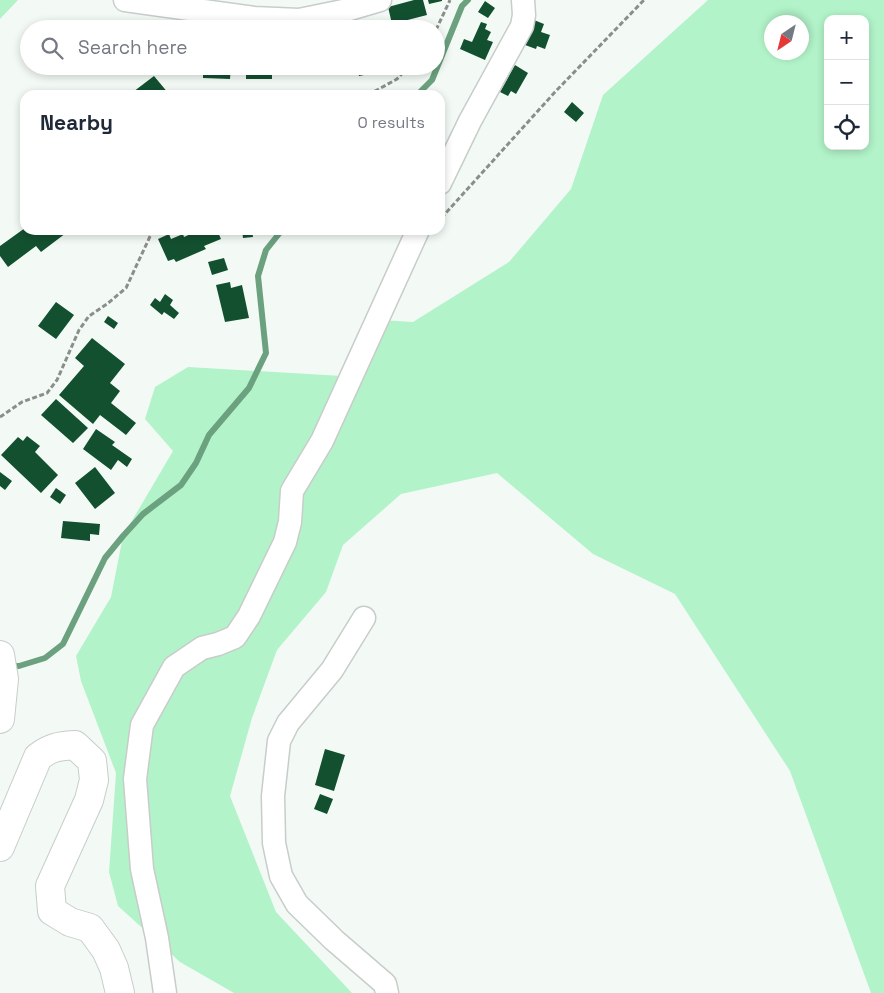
<!DOCTYPE html>
<html lang="en">
<head>
<meta charset="utf-8">
<style>
  body { margin:0; font-family:"Space Grotesk",sans-serif; background:#f6f6f7; color:#1f2937 }
  .controls { position:absolute; right:15px; top:15px; display:grid; overflow:hidden; border-radius:10px; box-shadow:0 2px 8px #0003 }
  .controls button { width:45px; height:45px; display:grid; place-items:center; padding:0; border:0; border-bottom:1px solid #e0e1e3; background:#fff; color:#1f2937; font:25px sans-serif }
  .compass { position:absolute; left:764px; top:15px; width:45px; height:45px; border-radius:50%; background:#fff; box-shadow:0 2px 8px #0003; rotate:215deg }
  .list { margin:0; padding:0; list-style:none }
  h2 { display:flex; justify-content:space-between; align-items:center; height:65px; margin:0; padding:0 20px; font-size:21px }
  h2 small { font-size:16px; font-weight:400; color:#747a83 }
  .icon { flex:none; width:28px; height:28px; fill:none; stroke:currentColor; stroke-width:2; stroke-linecap:round; stroke-linejoin:round }
  .map { position:relative; flex:none; width:884px; height:993px; overflow:hidden }
  .search { position:absolute; background:#fff; box-shadow:0 2px 8px #0003; left:20px; top:20px; width:425px; height:55px; display:flex; align-items:center; gap:12px; box-sizing:border-box; padding:0 18px; border-radius:28px; color:#747a83; font-size:19px }
  .panel { position:absolute; background:#fff; box-shadow:0 2px 8px #0003; left:20px; top:90px; width:425px; height:145px; border-radius:15px }
  .map>svg:first-child { display:block }
</style>
</head>
<body>
<div class="map">
<svg width="884" height="993" viewBox="0 0 884 993">
  <rect width="100%" height="100%" fill="#f3faf5"/>
  <!-- green -->
  <path fill="#b2f3c9" fill-rule="evenodd" d="M0 0H18L0 19Z
    M708 0H884V993H871L790 771 675 594 593 554 497 473 401 494 343 545 326 592 277 650 252 718 230 796 276 912 352 993H234L180 962 118 906 109 872 116 773 81 681 76 656 111 597 123 536 173 451 145 419 155 387 188 367 342 376 380 320 413 322 509 262 571 189 603 95ZM828 19H865V146H828ZM772 22H802V52H772Z"/>
  <g fill="none" stroke-linecap="round" stroke-linejoin="round">
    <!-- stream -->
    <path stroke="#6ba17f" stroke-width="6" d="M417 95 432 80 462 6 468 0
      M7 666H19L45 658 63 644 105 558 123 536 143 514 181 485 196 463 209 435 249 388 266 353 258 276 266 250 282 230"/>
  </g>
  <!-- building -->
  <path fill="#135030" d="M414 0H423L427 15 392 24 388 7Z
    M428 0H442V1L429 4Z
    M485 1 495 8 488 18 478 12Z
    M534 20 544 24 541 32 550 35 545 49 537 46 536 49 525 45Z
    M481 22 487 24 485 29 491 32 487 40 493 42 485 60 460 49 464 39 472 42Z
    M197 23 224 26V29H197Z
    M515 65 528 73 516 94 511 91 508 96 500 92Z
    M203 66H231L230 79 203 78Z
    M246 66H272V79H246Z
    M357 66H383L384 71 359 76Z
    M154 76 169 94 168 95H129Z
    M572 102 584 113 576 122 564 112Z
    M25 228V230H70L41 252 36 246 8 267 0 256V246Z
    M194 230H217L221 239 204 246 206 249 176 262 174 259 168 261 158 239 169 234 171 239 183 234 184 237 195 232Z
    M242 230H252L253 237 243 238Z
    M224 258 228 270 212 275 208 262Z
    M230 282 231 288 242 285 249 318 225 322 216 285Z
    M165 294 173 300 170 305 179 313 174 319 164 312 162 315 150 305 155 298 160 302Z
    M56 302 74 315 56 339 38 326Z
    M108 316 118 323 114 329 104 322Z
    M92 338 125 364 110 383 120 391 111 403 136 423 126 435 100 415 93 424 59 395 84 366 75 358Z
    M56 399 88 428 73 443 41 415Z
    M96 429 115 442 112 445 132 459 127 467 118 460 111 470 83 449Z
    M27 436 40 446 35 452 58 475 41 493 1 455 18 437 23 441Z
    M95 467 115 493 95 509 75 483Z
    M0 472 12 481 5 490 0 486Z
    M56 488 66 495 60 504 50 497Z
    M63 521 100 524 99 535 90 534V541L61 538Z
    M325 749 345 755 334 791 315 785Z
    M320 794 333 799 327 814 314 809Z"/>
  <g fill="none" stroke-linecap="round" stroke-linejoin="round">
    <defs>
      <path id="street" d="M125 0 254 18 299 20 343 11 380 0
        M440 183 470 121 522 26 524 15 523 0
        M364 618 332 670 288 723 279 741 273 796 274 843 281 876 297 904 334 940 385 984 387 993
        M165 993 157 938 142 869 135 779 142 725 174 667 202 648 218 644 235 637 249 616 285 542 290 522 292 491 322 441 418 230"/>
      <path id="secondary" d="M0 655 4 679 0 719
        M0 847 38 757C51 747 59 746 75 745L92 761 94 780 89 800 50 886 52 911 70 922 90 928 106 950 114 968 120 993"/>
    </defs>
    <!-- street casing -->
    <use href="#street" stroke="#c7cdc9" stroke-width="25"/>
    <!-- secondary casing -->
    <use href="#secondary" stroke="#c7cdc9" stroke-width="30"/>
    <!-- path -->
    <path stroke="#8a8f8b" stroke-width="3" stroke-dasharray="5 2.5" stroke-linecap="butt" d="M436 30 450 0
      M368 95 397 79 409 66
      M440 216 444 215 555 92 644 0
      M0 417 22 402 47 393 57 380 79 330 89 316 107 304 126 288 153 230"/>
    <!-- street -->
    <use href="#street" stroke="#fff" stroke-width="22"/>
    <!-- secondary -->
    <use href="#secondary" stroke="#fff" stroke-width="28"/>
  </g>
</svg>
<div class="controls">
<button>+</button>
<button>−</button>
<button><svg class="icon" aria-label="locate" viewBox="0 0 24 24"><circle cx="12" cy="12" r="6"/><path d="M12 2v4M12 18v4M2 12h4M18 12h4"/></svg></button>
</div>
<svg class="compass" viewBox="-18 -18 36 36"><path d="M0-13l5 13h-10z" fill="#e53935"/><path d="M0 13l5-13h-10z" fill="#747a83"/></svg>
<div class="search"><svg class="icon" aria-label="search" viewBox="0 0 24 24"><circle cx="10" cy="10" r="6"/><path d="M15 15l6 6"/></svg>Search here</div>
<section class="panel">
<h2>Nearby<small>0 results</small></h2>
<ul class="list">
</ul>
</section>
</div>
</body>
</html>
